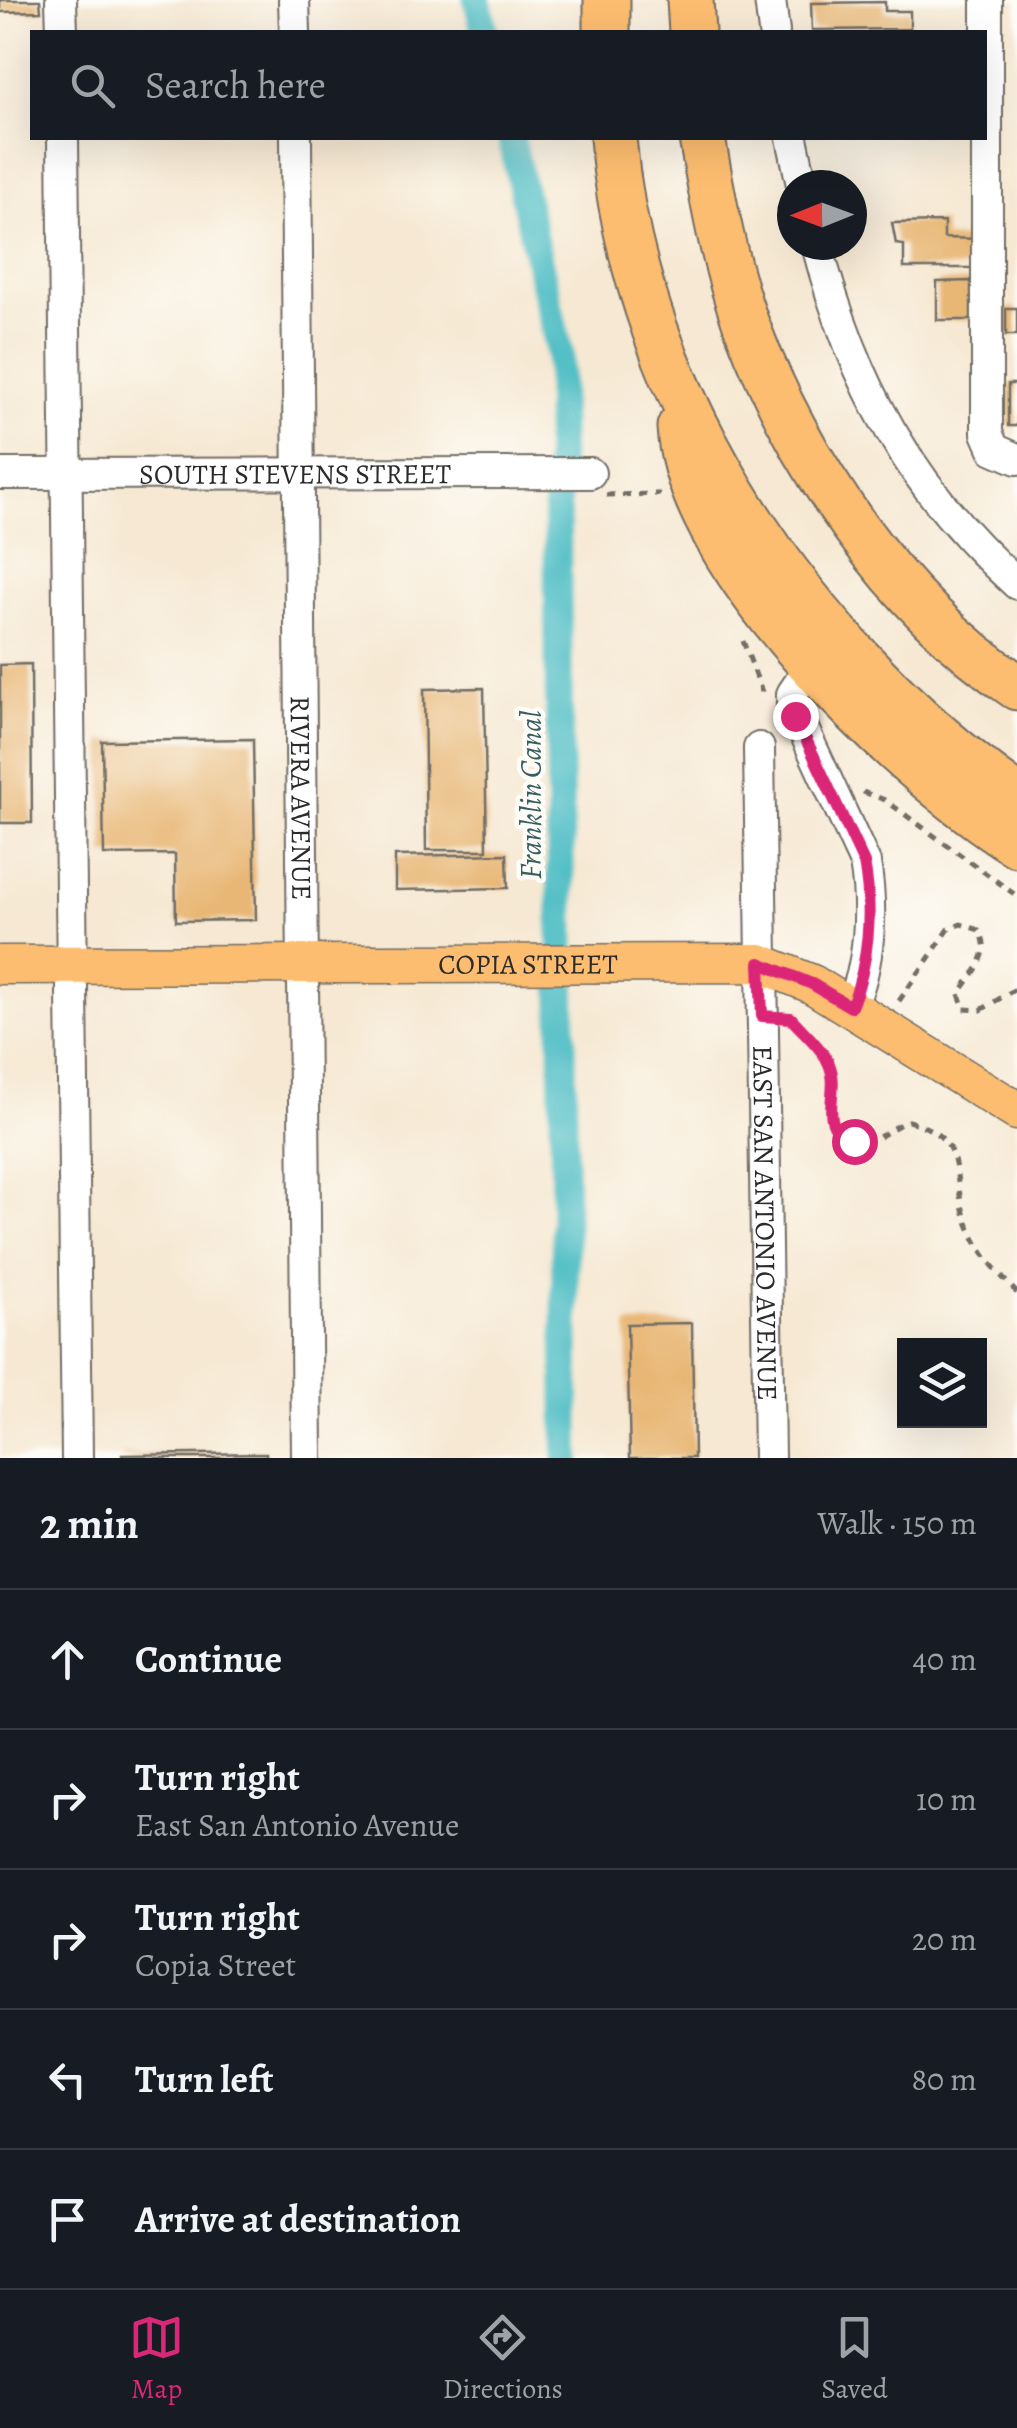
<!DOCTYPE html>
<html lang="en">
<head>
<meta charset="utf-8">
<style>
  body { margin:0; font-family:Alegreya,serif; background:#20242c; color:#f1f3f6 }
  .controls { position:absolute; right:30px; bottom:30px; display:grid; overflow:hidden; border-radius:0px; box-shadow:0 10px 40px #0002 }
  .controls button { width:90px; height:90px; display:grid; place-items:center; padding:0; border:0; border-bottom:2px solid #363941; background:#171b24; color:#f1f3f6; font:50px sans-serif }
  .compass { position:absolute; left:777px; top:170px; width:90px; height:90px; border-radius:50%; background:#171b24; box-shadow:0 10px 40px #0002; rotate:269deg }
  .stop { position:absolute; width:30px; height:30px; margin:-22px; border:8px solid #db2777; border-radius:50%; background:#fff }
  .stop.end { background:#db2777; border-color:#fff; box-shadow:0 2px 10px #0008 }
  .list { margin:0; padding:0; list-style:none }
  h2 { display:flex; justify-content:space-between; align-items:center; height:130px; margin:0; padding:0 40px; font-size:42px }
  h2 small { font-size:32px; font-weight:400; color:#9ea1a6 }
  .list li { display:grid; grid-template-columns:65px 1fr auto; gap:30px; align-items:center; box-sizing:border-box; height:140px; padding:0 40px; border-top:2px solid #363941 }
  .list b { display:block; font-size:38px; white-space:nowrap }
  .list p { margin:0; font-size:32px; white-space:nowrap; color:#9ea1a6 }
  .list em { font-size:32px; font-style:normal; color:#9ea1a6 }
  .icon { flex:none; width:55px; height:55px; fill:none; stroke:currentColor; stroke-width:2; stroke-linecap:round; stroke-linejoin:round }
  .map { position:relative; flex:none; width:1017px; height:1458px; overflow:hidden }
  .search { position:absolute; background:#171b24; box-shadow:0 10px 40px #0002; left:30px; right:30px; top:30px; height:110px; display:flex; align-items:center; gap:25px; box-sizing:border-box; padding:0 35px; border-radius:0px; color:#9ea1a6; font-size:38px }
  .sheet { height:830px; background:#171b24 }
  nav { display:flex; justify-content:space-around; align-items:center; box-sizing:border-box; height:140px; border-top:2px solid #363941; background:#171b24; font-size:28px; color:#9ea1a6 }
  nav a { display:grid; justify-items:center; gap:5px }
  nav .on { color:#db2777 }
  .map>svg:first-child { display:block }
</style>
</head>
<body>
<div class="map">
<svg width="1017" height="1458" viewBox="0 0 1017 1458">
  <rect width="100%" height="100%" fill="#fdfcf7"/>
  <filter id="ink" filterUnits="userSpaceOnUse"><feTurbulence type="fractalNoise" baseFrequency=".01" numOctaves="2"/><feDisplacementMap in="SourceGraphic" scale="20" xChannelSelector="R" yChannelSelector="G"/><feConvolveMatrix kernelMatrix="1 2 1 2 8 2 1 2 1" color-interpolation-filters="sRGB"/></filter>
  <filter id="wash" filterUnits="userSpaceOnUse"><feTurbulence type="fractalNoise" baseFrequency=".0048" numOctaves="4" result="noise"/><feDisplacementMap in="SourceGraphic" scale="40" xChannelSelector="R" yChannelSelector="G"/><feGaussianBlur stdDeviation="2.25" result="paint"/><feColorMatrix in="noise" values="0 0 0 0 0 0 0 0 0 0 0 0 0 0 0 0 0 1.4 0 .05"/><feComposite in="paint" operator="in"/></filter>
  <g filter="url(#wash)">
    <rect width="100%" height="100%" fill="#f6e8d2"/>
    <g fill="none" stroke-linecap="round" stroke-linejoin="round">
      <!-- canal -->
      <path stroke="#4fbec5" stroke-width="28" d="M477 0 485 32
        M511 138 560 354 557 515 567 1458"/>
    </g>
    <g id="blocks">
      <!-- building -->
      <path fill="#e8b776" d="M0 0H40L41 11 0 12Z
        M885 2V11H910V29L812 30 811 3Z
        M944 222V238L981 239V268H904V245L896 244 892 223Z
        M971 281V320H937V282Z
        M1006 308H1017V335H1006Z
        M1008 384H1017V426H1008Z
        M31 664 32 823H0V665Z
        M484 688 487 850H426L424 689Z
        M253 739 256 920 176 921 175 854 104 855 102 741Z
        M507 854 508 888 395 890V856Z
        M692 1323 694 1458H630L627 1324Z
        M266 1453V1458H122V1455Z"/>
    </g>
  </g>
  <g filter="url(#ink)">
    <use href="#blocks" fill-opacity="0" stroke="#726d65" stroke-width="2.5"/>
    <g fill="none" stroke-linecap="round" stroke-linejoin="round">
      <defs>
        <g id="minor">
          <path d="M61 0 62 32"/>
          <path d="M294 0 295 32"/>
          <path d="M770 0 774 32"/>
          <path d="M987 0V433L994 449 1017 459"/>
          <path d="M63 138 77 1458"/>
          <path id="s1" d="M296 138 307 1458"/>
          <path d="M792 138 802 185"/>
          <path d="M817 245C853 383 910 488 1017 584"/>
          <path id="s2" d="M0 474 590 473"/>
          <path d="M812 664 792 694V705L865 863C873 909 870 965 851 1007"/>
          <path id="s3" d="M759 748 769 1458"/>
        </g>
        <g id="major">
          <path id="s4" d="M0 965 760 963 812 984 1017 1111"/>
        </g>
        <path id="highway" d="M607 0V32
          M690 0 692 32
          M613 138C635 401 804 647 1017 797
          M702 138C713 200 724 264 746 324 798 462 893 604 1017 687
          M680 427C687 567 903 773 1017 844"/>
      </defs>
      <!-- minor casing -->
      <use href="#minor" stroke="#726d65" stroke-width="34"/>
      <!-- major casing -->
      <use href="#major" stroke="#726d65" stroke-width="41"/>
      <!-- highway casing -->
      <use href="#highway" stroke="#726d65" stroke-width="49"/>
      <!-- path -->
      <path stroke="#726d65" stroke-width="5" stroke-dasharray="8 8" stroke-linecap="butt" d="M606 495 660 494
        M743 641 762 692
        M863 792 885 800 1017 896
        M899 1001 949 929 961 924 979 930C994 953 973 973 959 994L964 1009 981 1010 1017 988
        M790 1018C803 1030 823 1049 829 1066 839 1093 816 1158 874 1139 886 1135 895 1125 908 1121 971 1138 948 1175 968 1224 979 1252 996 1271 1017 1293"/>
      <!-- minor -->
      <use href="#minor" stroke="#fff" stroke-width="30"/>
      <!-- major -->
      <use href="#major" stroke="#fcbd6f" stroke-width="38"/>
      <!-- highway -->
      <use href="#highway" stroke="#fcbd6f" stroke-width="45"/>
    </g>
  </g>
  <g fill="none" stroke-linecap="round" stroke-linejoin="round" filter="url(#ink)">
    <!-- route -->
    <path stroke="#db2777" stroke-width="12" d="M795 716 864 863C873 909 869 964 851 1007L812 984 760 963 762 1016 791 1018C802 1031 819 1045 827 1060 845 1092 811 1123 854 1141"/>
  </g>
  <g text-anchor="middle" stroke-width="9" stroke-linejoin="round" paint-order="stroke">
    <!-- street labels -->
    <g font-size="28" fill="#2b2b2b" stroke="#fdfcf7">
      <text dy="10" stroke="none"><textPath href="#s2" startOffset="295">SOUTH STEVENS STREET</textPath></text>
      <text dy="10" stroke="none"><textPath href="#s1" startOffset="660">RIVERA AVENUE</textPath></text>
      <text dy="10" stroke="none"><textPath href="#s4" startOffset="528">COPIA STREET</textPath></text>
      <text dy="10" stroke="none"><textPath href="#s3" startOffset="475">EAST SAN ANTONIO AVENUE</textPath></text>
    </g>
    <!-- water labels -->
    <g font-size="30" font-style="italic" fill="#385e61" stroke="#fdfcf7">
      <text transform="translate(531 795) rotate(-90)" y="10">Franklin Canal</text>
    </g>
  </g>
</svg>
<div class="controls">
<button><svg class="icon" aria-label="layers" viewBox="0 0 24 24"><path d="M12 4l9 5-9 5-9-5zM3 14l9 5 9-5"/></svg></button>
</div>
<svg class="compass" viewBox="-18 -18 36 36"><path d="M0-13l5 13h-10z" fill="#e53935"/><path d="M0 13l5-13h-10z" fill="#9ea1a6"/></svg>
<div class="stop" style="left:854px;top:1141px"></div>
<div class="stop end" style="left:795px;top:716px"></div>
<div class="search"><svg class="icon" aria-label="search" viewBox="0 0 24 24"><circle cx="10" cy="10" r="6"/><path d="M15 15l6 6"/></svg>Search here</div>
</div>
<section class="sheet">
<h2>2 min<small>Walk · 150 m</small></h2>
<ul class="list">
<li><svg class="icon" aria-label="ahead" viewBox="0 0 24 24"><path d="M12 20V5M6 11l6-6 6 6"/></svg><div><b>Continue</b></div><em>40 m</em></li>
<li><svg class="icon" aria-label="right" viewBox="0 0 24 24"><path d="M7 20v-9h11M14 6l5 5-5 5"/></svg><div><b>Turn right</b><p>East San Antonio Avenue</p></div><em>10 m</em></li>
<li><svg class="icon" aria-label="right" viewBox="0 0 24 24"><path d="M7 20v-9h11M14 6l5 5-5 5"/></svg><div><b>Turn right</b><p>Copia Street</p></div><em>20 m</em></li>
<li><svg class="icon" aria-label="left" viewBox="0 0 24 24"><path d="M17 20v-9H6M10 6l-5 5 5 5"/></svg><div><b>Turn left</b></div><em>80 m</em></li>
<li><svg class="icon" aria-label="arrive" viewBox="0 0 24 24"><path d="M6 21V4h12l-3 4 3 4H6"/></svg><div><b>Arrive at destination</b></div></li>
</ul>
</section>
<nav>
<a class="on"><svg class="icon" aria-label="map" viewBox="0 0 24 24"><path d="M3 6l6-2 6 2 6-2v14l-6 2-6-2-6 2zM9 4v14M15 6v14"/></svg>Map</a>
<a><svg class="icon" aria-label="directions" viewBox="0 0 24 24"><path d="M12 3l9 9-9 9-9-9zM9 14v-3h6M13 9l2 2-2 2"/></svg>Directions</a>
<a><svg class="icon" aria-label="saved" viewBox="0 0 24 24"><path d="M7 4h10v16l-5-4-5 4z"/></svg>Saved</a>
</nav>
</body>
</html>
